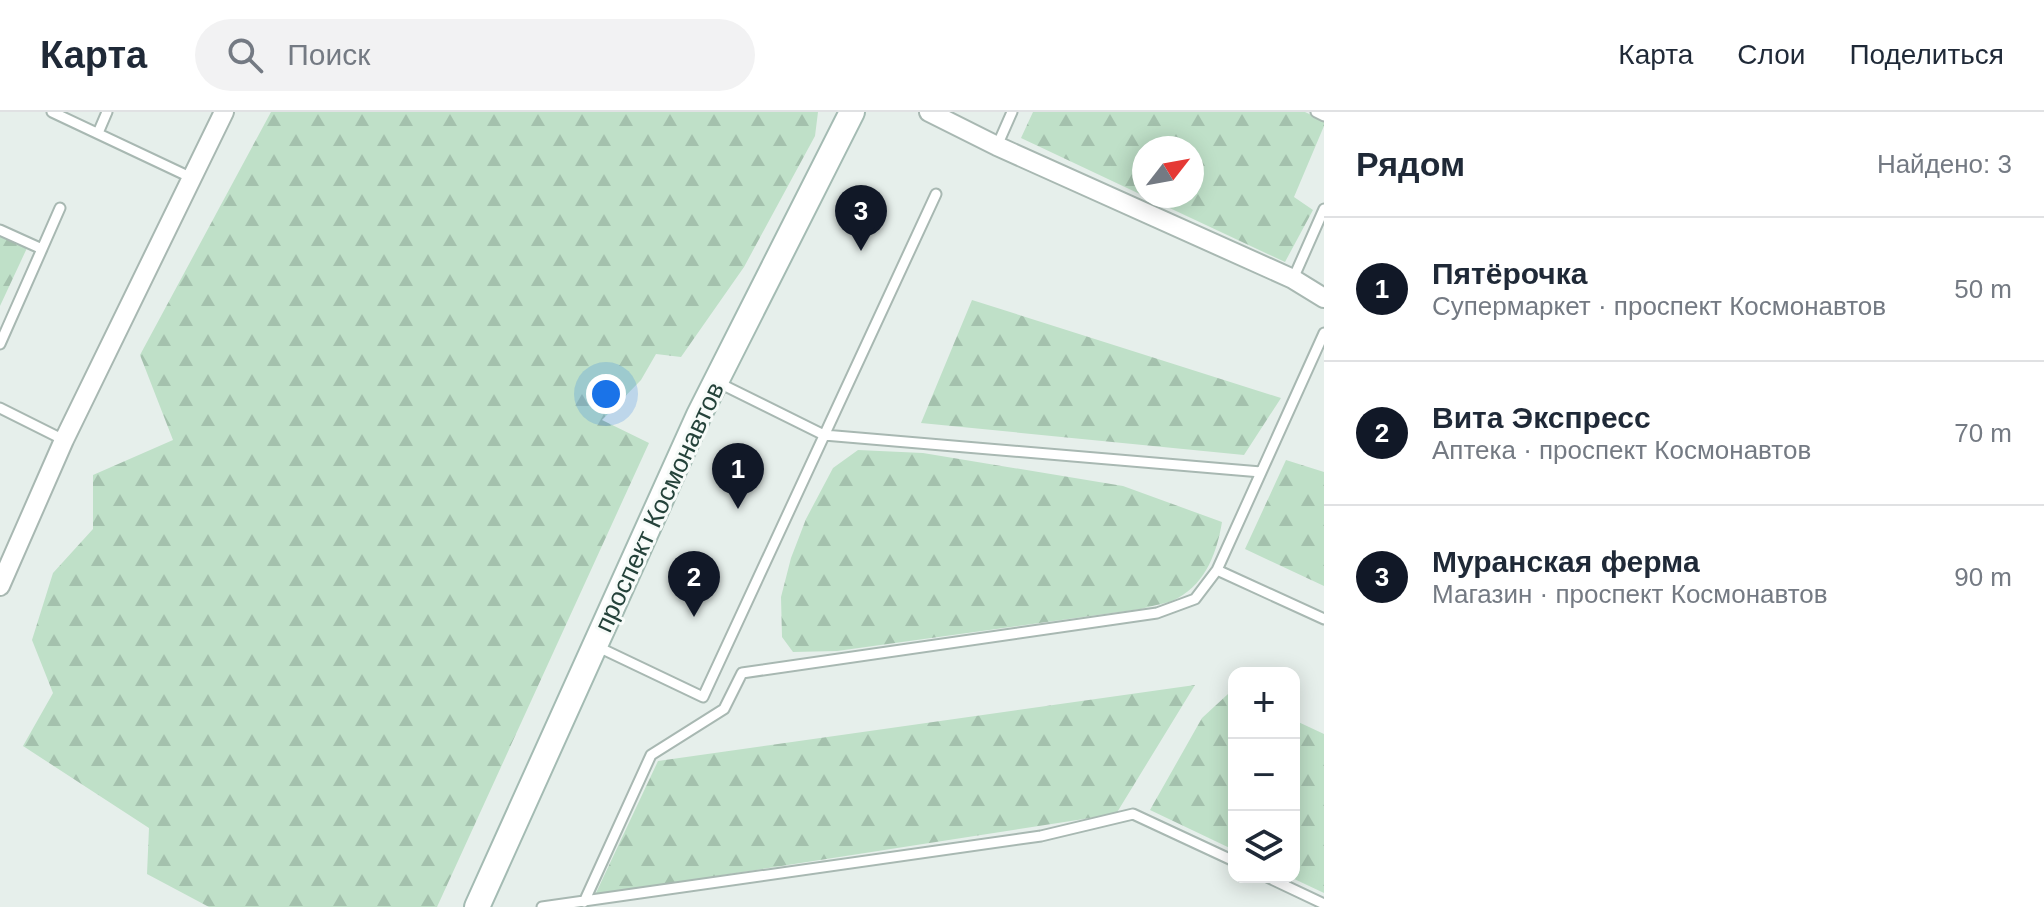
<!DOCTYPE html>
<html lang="ru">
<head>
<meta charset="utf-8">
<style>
  body { margin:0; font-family:Arial,sans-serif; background:#f2f2f3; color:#1f2937 }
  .controls { position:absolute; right:24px; bottom:24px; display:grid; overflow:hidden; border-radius:16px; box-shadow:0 4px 20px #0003 }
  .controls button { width:72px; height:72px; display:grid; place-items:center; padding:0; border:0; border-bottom:2px solid #e0e1e3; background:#fff; color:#1f2937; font:40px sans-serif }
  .compass { position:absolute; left:1132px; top:24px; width:72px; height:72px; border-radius:50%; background:#fff; box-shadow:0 4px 20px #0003; rotate:59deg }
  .you { position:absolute; left:606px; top:282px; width:28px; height:28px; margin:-20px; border:6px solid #fff; border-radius:50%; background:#1a73e8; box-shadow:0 0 0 12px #1a73e833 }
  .badge { display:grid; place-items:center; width:52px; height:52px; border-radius:50%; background:#111827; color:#fff; font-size:26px; font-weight:700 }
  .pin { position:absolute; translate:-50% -66px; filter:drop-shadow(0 2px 4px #0008) }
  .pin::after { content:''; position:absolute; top:42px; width:28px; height:24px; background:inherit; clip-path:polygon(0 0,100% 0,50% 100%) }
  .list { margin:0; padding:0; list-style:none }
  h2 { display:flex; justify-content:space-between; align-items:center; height:104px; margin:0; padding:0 32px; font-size:34px }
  h2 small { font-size:26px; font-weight:400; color:#747a83 }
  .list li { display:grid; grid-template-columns:52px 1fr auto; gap:24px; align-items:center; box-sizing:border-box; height:144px; padding:0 32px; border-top:2px solid #e0e1e3 }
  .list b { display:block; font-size:30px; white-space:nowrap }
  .list p { margin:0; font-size:26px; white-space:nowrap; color:#747a83 }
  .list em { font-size:26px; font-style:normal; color:#747a83 }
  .icon { flex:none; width:44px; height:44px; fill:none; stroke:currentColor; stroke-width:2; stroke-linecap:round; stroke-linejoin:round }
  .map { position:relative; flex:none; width:1324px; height:795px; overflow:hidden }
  header { display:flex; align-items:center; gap:48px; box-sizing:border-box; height:112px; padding:0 40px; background:#fff; border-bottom:2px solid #e0e1e3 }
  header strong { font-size:38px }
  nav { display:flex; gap:44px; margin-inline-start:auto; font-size:28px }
  .search { width:560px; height:72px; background:#f2f2f3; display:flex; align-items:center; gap:20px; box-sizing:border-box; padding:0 28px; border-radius:44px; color:#747a83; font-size:30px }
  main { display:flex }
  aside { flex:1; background:#fff }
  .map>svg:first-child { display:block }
</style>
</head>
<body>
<header>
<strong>Карта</strong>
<div class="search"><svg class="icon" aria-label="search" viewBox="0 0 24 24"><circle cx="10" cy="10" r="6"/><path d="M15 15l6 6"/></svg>Поиск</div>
<nav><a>Карта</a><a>Слои</a><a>Поделиться</a></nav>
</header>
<main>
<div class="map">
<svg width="1324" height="795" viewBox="0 0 1324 795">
  <defs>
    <pattern id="forest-firs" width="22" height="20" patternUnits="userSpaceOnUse" patternTransform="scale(2)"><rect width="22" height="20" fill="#bfe0c8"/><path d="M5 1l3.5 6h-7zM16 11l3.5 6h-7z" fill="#a4c1ad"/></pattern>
  </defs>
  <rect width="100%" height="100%" fill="#e6efeb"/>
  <!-- forest -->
  <path fill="url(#forest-firs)" d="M271 0H818L815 24 744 155 681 245 656 242 641 268 602 308 649 331 437 795H209L147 762 149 716 23 634 53 581 32 528 53 461 93 417V363L173 328 140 243Z
    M1033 0H1305L1324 9V14L1294 85 1313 98 1285 150 1144 84H1192V36H1144V84L1021 26Z
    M0 124 27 136 0 194Z
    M972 188 1281 286 1244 343 921 311Z
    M858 338 923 341 1123 374 1222 410C1217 439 1207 470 1178 486 1168 492 1153 493 1141 497L837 539 793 540 782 525 781 485 791 446 806 407 833 356Z
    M1286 348 1324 360V474L1245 437Z
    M1195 573 1116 702 595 783 658 649Z
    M1228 582 1234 584V738L1150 698 1202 606Z
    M1294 608 1324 622V781L1290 765H1294Z"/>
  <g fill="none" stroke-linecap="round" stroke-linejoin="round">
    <defs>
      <path id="lane" d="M52 0 192 66
        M1316 0 1324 4
        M98 21 107 0
        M997 34 1012 0
        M0 118 42 137 0 232
        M42 137 60 96
        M1293 167 1324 97
        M717 270 824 323 1261 360
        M0 296 64 328
        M1217 458 1324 507
        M596 534 703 585 936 82
        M1267 765 1324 792
        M584 790 651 643 724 597 742 561 1157 501 1195 487 1217 458 1324 221
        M542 795 1041 724 1133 702 1234 749"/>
      <path id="street" d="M929 0 997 34 1293 167 1324 186
        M0 474 64 328 224 0"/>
      <path id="secondary" d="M477 795 699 303 852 0"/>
    </defs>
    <!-- lane casing -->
    <use href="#lane" stroke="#a8b8b2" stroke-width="13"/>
    <!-- street casing -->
    <use href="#street" stroke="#a8b8b2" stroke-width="22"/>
    <!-- secondary casing -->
    <use href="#secondary" stroke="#a4bbb3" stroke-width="28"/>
    <!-- lane -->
    <use href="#lane" stroke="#fff" stroke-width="9"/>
    <!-- street -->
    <use href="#street" stroke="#fff" stroke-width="18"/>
    <!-- secondary -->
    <use href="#secondary" stroke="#fff" stroke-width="24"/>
  </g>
  <g text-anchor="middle" stroke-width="6" stroke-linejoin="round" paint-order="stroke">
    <!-- street labels -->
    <g font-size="26" fill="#24423a" stroke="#f7fbf9">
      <text transform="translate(659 395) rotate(-65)" y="9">проспект Космонавтов</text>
    </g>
  </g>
</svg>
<div class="controls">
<button>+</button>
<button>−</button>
<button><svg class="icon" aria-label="layers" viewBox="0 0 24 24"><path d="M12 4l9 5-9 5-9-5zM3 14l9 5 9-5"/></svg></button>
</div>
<svg class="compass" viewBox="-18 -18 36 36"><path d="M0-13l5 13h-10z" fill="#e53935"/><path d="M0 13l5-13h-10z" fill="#747a83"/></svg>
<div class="you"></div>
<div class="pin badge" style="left:738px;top:397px">1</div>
<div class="pin badge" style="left:694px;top:505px">2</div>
<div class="pin badge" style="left:861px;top:139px">3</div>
</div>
<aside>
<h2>Рядом<small>Найдено: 3</small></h2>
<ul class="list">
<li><span class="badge">1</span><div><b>Пятёрочка</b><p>Супермаркет · проспект Космонавтов</p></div><em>50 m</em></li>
<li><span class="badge">2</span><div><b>Вита Экспресс</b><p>Аптека · проспект Космонавтов</p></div><em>70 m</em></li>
<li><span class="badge">3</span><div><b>Муранская ферма</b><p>Магазин · проспект Космонавтов</p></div><em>90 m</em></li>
</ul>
</aside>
</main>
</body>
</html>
